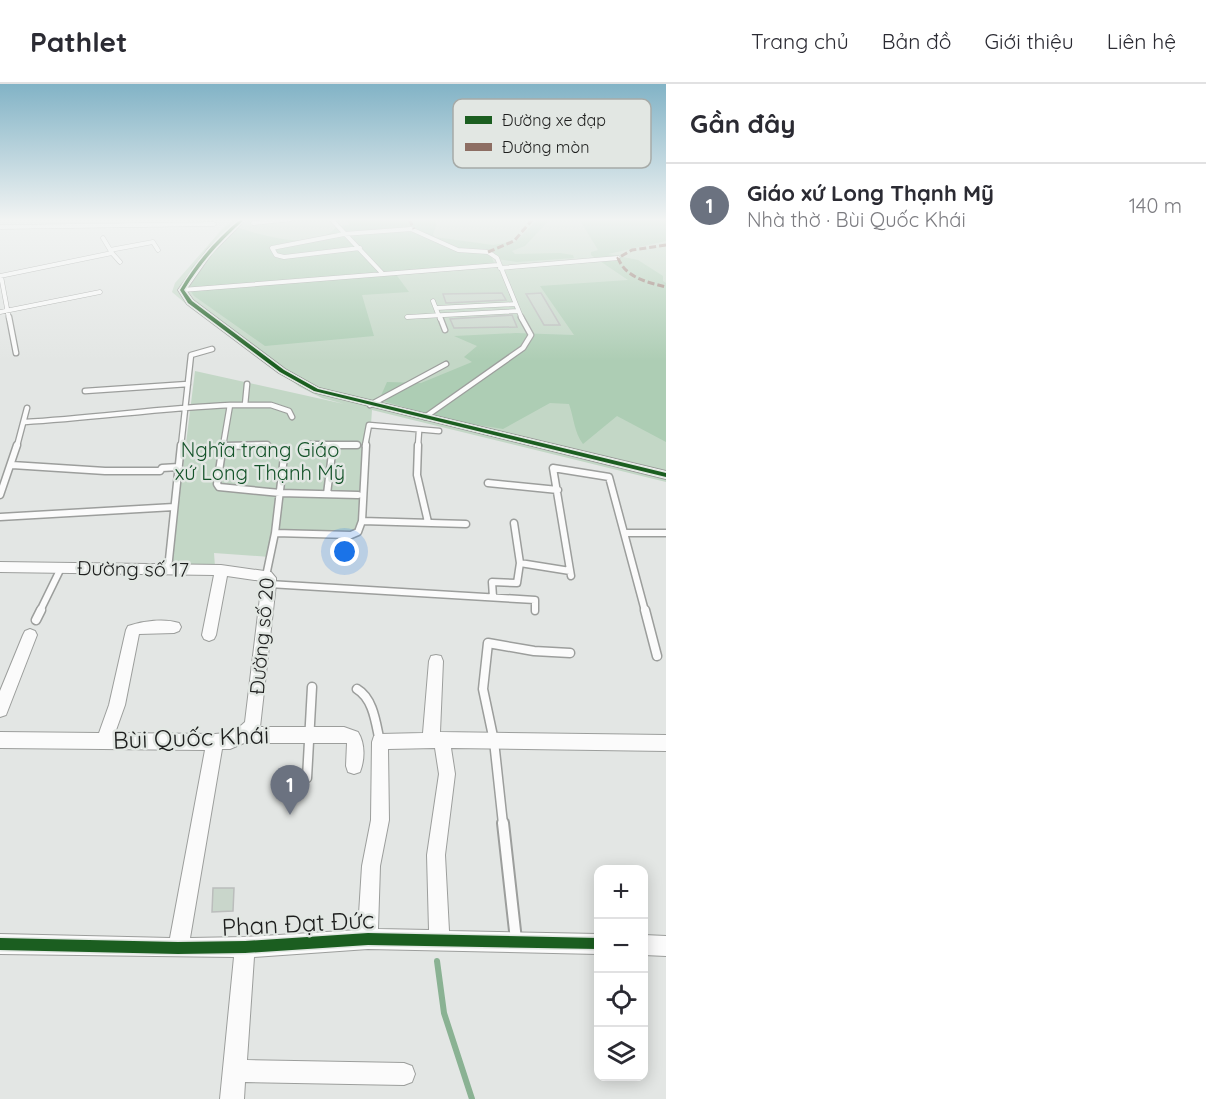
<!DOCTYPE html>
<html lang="vi">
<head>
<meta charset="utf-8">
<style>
  body { margin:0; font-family:Quicksand,sans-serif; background:#f7f7f7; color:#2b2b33 }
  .controls { position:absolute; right:18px; bottom:18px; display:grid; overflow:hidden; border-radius:12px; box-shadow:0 3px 15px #0003 }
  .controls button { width:54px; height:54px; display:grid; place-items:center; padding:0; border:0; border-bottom:2px solid #e1e1e2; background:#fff; color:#2b2b33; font:30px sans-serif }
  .you { position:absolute; left:345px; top:468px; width:21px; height:21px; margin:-15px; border:4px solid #fff; border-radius:50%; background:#1a73e8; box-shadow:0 0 0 9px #1a73e833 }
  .badge { display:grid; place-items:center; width:39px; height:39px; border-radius:50%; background:#626463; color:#fff; font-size:20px; font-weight:700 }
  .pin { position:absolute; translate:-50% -50px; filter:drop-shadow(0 2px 3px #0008) }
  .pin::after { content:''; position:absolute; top:32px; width:21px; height:18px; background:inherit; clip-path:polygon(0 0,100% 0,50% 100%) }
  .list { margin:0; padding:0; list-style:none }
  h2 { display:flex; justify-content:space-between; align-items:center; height:78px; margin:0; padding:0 24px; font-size:26px }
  h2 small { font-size:20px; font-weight:400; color:#7c7c81 }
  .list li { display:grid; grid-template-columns:39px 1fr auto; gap:18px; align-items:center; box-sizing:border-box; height:84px; padding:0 24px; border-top:2px solid #e1e1e2 }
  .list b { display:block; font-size:22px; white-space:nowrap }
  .list p { margin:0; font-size:20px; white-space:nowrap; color:#7c7c81 }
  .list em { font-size:20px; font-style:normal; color:#7c7c81 }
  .icon { flex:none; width:33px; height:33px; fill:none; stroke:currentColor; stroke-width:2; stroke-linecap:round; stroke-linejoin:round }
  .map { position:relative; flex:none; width:666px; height:1015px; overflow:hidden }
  header { display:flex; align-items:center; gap:36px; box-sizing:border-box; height:84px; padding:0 30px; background:#fff; border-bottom:2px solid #e1e1e2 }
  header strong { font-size:28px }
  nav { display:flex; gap:33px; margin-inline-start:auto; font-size:21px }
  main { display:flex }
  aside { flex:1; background:#fff }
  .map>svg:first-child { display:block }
</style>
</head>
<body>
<header>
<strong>Pathlet</strong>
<nav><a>Trang chủ</a><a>Bản đồ</a><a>Giới thiệu</a><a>Liên hệ</a></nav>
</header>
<main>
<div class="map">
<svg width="666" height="1015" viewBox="0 0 666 1015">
  <rect width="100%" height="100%" fill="#e3e6e4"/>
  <!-- green -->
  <path fill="#c3d7c6" d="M235 135H666V398L372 326 364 441 357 449 273 452 270 473 214 469 215 483 171 480 195 287 344 320 322 314 300 303 192 225 172 208 175 199 224 143Z"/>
  <!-- forest -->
  <path fill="#adcdb4" d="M347 135H431L437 140 433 150 435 153 493 161 516 157 538 135H550L525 162 512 167 515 170 560 169 573 171 574 174 517 178 492 174 495 181 395 189 409 208 362 211 374 252 265 262 194 212 189 205 191 184 230 141C257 150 317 170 337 142L349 141Z
    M579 135H666V157L608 170 638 176 663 192V197L666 199V358L617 332 583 360C574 348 574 334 569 320L550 319 503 345 453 337 379 316 387 298 421 299 472 278 464 273 477 262 454 252 516 249 574 251 540 202 628 196 591 171V168L598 166Z"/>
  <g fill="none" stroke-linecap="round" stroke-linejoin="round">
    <!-- stream -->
    <path stroke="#8ab293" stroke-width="6" d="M437 877 444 929 472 1015"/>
  </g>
  <!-- building -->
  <path fill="#c9d6cb" stroke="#bbbdbc" stroke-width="1.5" d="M502 209 506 216 446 219 443 210Z
    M541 209 560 241H544L526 210Z
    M512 231 517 243 454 244 450 235Z
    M213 804H234L233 827 212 828Z"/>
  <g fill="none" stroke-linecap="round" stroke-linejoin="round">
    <defs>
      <path id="lane-far4" d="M331 135 383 190
        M253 139 291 135
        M0 143 214 140
        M360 164 284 173 276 171 272 164 344 150 411 145 458 166 488 168 497 174 522 235
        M110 166 153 158 158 166
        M112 169 120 178
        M500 184 618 174
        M0 192 112 169 103 154
        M1 192 9 235
        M182 206 498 181
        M433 217 440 235
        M436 224 516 220
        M0 228 100 208
        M407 233 518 227"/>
      <path id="lane-far3" d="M9 233 16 269
        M440 233 445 246
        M85 307 188 300
        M230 321H271L289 327 292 333
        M245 321 247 300
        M370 321 446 280
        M425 333 523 264 531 251 521 233
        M25 338C94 334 161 324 230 321L223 362
        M303 361H333
        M17 362 27 324
        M181 362 191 271 212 265
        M225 362 267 361
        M333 362 357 361
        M365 362 369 341 439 347
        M418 362 419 347"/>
      <path id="lane-far2" d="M223 361 217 400 219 403 280 409 358 411
        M303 361H333
        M418 361 417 391 428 438
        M225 362 267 361
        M12 381 105 387H160L162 384 179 383
        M488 399 558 406
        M327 410 333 361H357
        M0 411 17 361
        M0 433 174 423
        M362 437 466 440
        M514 439 520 479
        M275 449 351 451 358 448 362 437 366 361
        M625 449H666
        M168 485 181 361
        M266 492 275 449 285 364
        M571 492 553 384 609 393 645 527
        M269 500 535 516V527
        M493 513 492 498 517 499 520 479 570 487
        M40 527 61 484"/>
      <path id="lane-far1" d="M645 526 657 572
        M36 536 41 526
        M357 605C374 615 376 641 380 658
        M307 694 312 603
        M503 740 494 657 483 605 488 559 534 567 570 569"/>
      <path id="lane" d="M503 739 516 856"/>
      <path id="street" d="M239 135H246L212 169 186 206 193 216 285 285 319 304 666 387V395L313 308 279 289 187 220 178 206 207 166Z
        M0 478 221 481 271 488 276 494V500L260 643H344L358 648C365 659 365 675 360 688L354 690 348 688 346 682 347 659H244L230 665H222L190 854 245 853 358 846 362 782 371 736 372 658 374 652 380 650 423 649 429 577 431 572 436 571 441 572 443 577 440 648 666 651V667L451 664 455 690 445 771 449 847 598 850V870L368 865 254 873 247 976 404 979 412 982 415 990 412 998 404 1001 245 998 244 1015H220L234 873 0 870V850L170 854 205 666 0 664V648L99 649 109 621 126 546 128 542C143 537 164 534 179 539L181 543 179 547 174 549 139 550 125 621 115 649 215 650C229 649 236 647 245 638L262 497 227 492 216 551 214 555 209 557 204 555 202 551 214 491 0 488ZM435 664 439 690 427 771 429 846 378 845 380 782 389 736 388 665Z
        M30 545 35 547 37 551 6 631 0 633V607L23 551 25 547Z
        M644 851 666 852V872L644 871Z"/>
    </defs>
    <!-- lane-far4 casing -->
    <use href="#lane-far4" stroke="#9c9e9c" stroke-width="5"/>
    <!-- lane-far3 casing -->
    <use href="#lane-far3" stroke="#9c9e9c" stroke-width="7"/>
    <!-- lane-far2 casing -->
    <use href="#lane-far2" stroke="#9c9e9c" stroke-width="9"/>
    <!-- lane-far1 casing -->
    <use href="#lane-far1" stroke="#9c9e9c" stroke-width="11"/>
    <!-- lane casing -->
    <use href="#lane" stroke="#9c9e9c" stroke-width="14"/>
    <!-- street casing -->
    <use href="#street" stroke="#9c9e9c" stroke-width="2"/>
    <!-- lane-far4 -->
    <use href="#lane-far4" stroke="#fbfbfb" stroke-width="4"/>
    <!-- lane-far3 -->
    <use href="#lane-far3" stroke="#fbfbfb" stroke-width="4.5"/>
    <!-- lane-far2 -->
    <use href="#lane-far2" stroke="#fbfbfb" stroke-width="6"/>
    <!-- lane-far1 -->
    <use href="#lane-far1" stroke="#fbfbfb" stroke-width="8"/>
    <!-- lane -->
    <use href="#lane" stroke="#fbfbfb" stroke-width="10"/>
    <!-- street -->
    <use href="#street" fill="#fbfbfb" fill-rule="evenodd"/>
    <!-- quiet -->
    <path stroke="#8d6e63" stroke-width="3" stroke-dasharray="7 3" stroke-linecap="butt" d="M409 135 414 145
      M666 161 632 166 618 174C626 194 647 198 666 203
      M488 168 514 157 533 135"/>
    <defs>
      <path id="cycleway" d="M241 135H245C220 157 201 178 184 206L192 217 284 286 318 305 666 389V393L314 307 280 288 188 219 180 206C196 179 216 155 241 135Z
        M368 849 598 854V865L368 861 245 869 178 870 0 866V854L178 858 245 857Z"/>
    </defs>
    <!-- cycleway casing -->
    <use href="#cycleway" stroke="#e2e7e3" stroke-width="3"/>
    <!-- cycleway -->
    <use href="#cycleway" fill="#1b5e20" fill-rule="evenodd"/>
  </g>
  <!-- sky -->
  <linearGradient id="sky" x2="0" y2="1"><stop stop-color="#82b3c6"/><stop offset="0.49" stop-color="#f2f4f3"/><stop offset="1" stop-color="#f2f4f3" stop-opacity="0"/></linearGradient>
  <rect width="666" height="277" fill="url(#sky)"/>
  <g text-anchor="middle" stroke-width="5" stroke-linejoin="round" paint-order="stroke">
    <!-- park labels -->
    <g font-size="20" fill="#145329" stroke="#e2e7e3">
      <text x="260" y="373">Nghĩa trang Giáo<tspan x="260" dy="23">xứ Long Thạnh Mỹ</tspan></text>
    </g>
    <!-- street labels -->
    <g font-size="20" fill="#1d1e1d" stroke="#e2e7e3">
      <text transform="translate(133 485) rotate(1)" y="7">Đường số 17</text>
      <text transform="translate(262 552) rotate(-85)" y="7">Đường số 20</text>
    </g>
    <!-- near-street labels -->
    <g font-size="24" fill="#1d1e1d" stroke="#e2e7e3">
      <text transform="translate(191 654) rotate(-2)" y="8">Bùi Quốc Khái</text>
      <text transform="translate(298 840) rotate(-3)" y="8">Phan Đạt Đức</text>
    </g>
  </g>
  <!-- legend -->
  <rect x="453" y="15" width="198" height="69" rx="9" fill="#e2e7e3" stroke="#a7aba8" stroke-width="1.5"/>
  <rect x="465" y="32" width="27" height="8" fill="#1b5e20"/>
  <rect x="465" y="59" width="27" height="8" fill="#8d6e63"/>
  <g font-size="16" fill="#1d1e1d">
    <text x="502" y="42">Đường xe đạp</text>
    <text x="502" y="69">Đường mòn</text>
  </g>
</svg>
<div class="controls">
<button>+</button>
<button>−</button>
<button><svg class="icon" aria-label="locate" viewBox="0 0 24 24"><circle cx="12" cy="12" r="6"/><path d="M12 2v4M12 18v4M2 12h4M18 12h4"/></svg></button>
<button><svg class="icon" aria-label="layers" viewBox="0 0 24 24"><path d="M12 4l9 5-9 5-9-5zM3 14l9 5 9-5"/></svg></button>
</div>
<div class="you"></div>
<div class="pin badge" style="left:290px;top:731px;background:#6b7280">1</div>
</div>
<aside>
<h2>Gần đây<small></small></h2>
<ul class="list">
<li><span class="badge" style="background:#6b7280">1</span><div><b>Giáo xứ Long Thạnh Mỹ</b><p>Nhà thờ · Bùi Quốc Khái</p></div><em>140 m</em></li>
</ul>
</aside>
</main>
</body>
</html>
